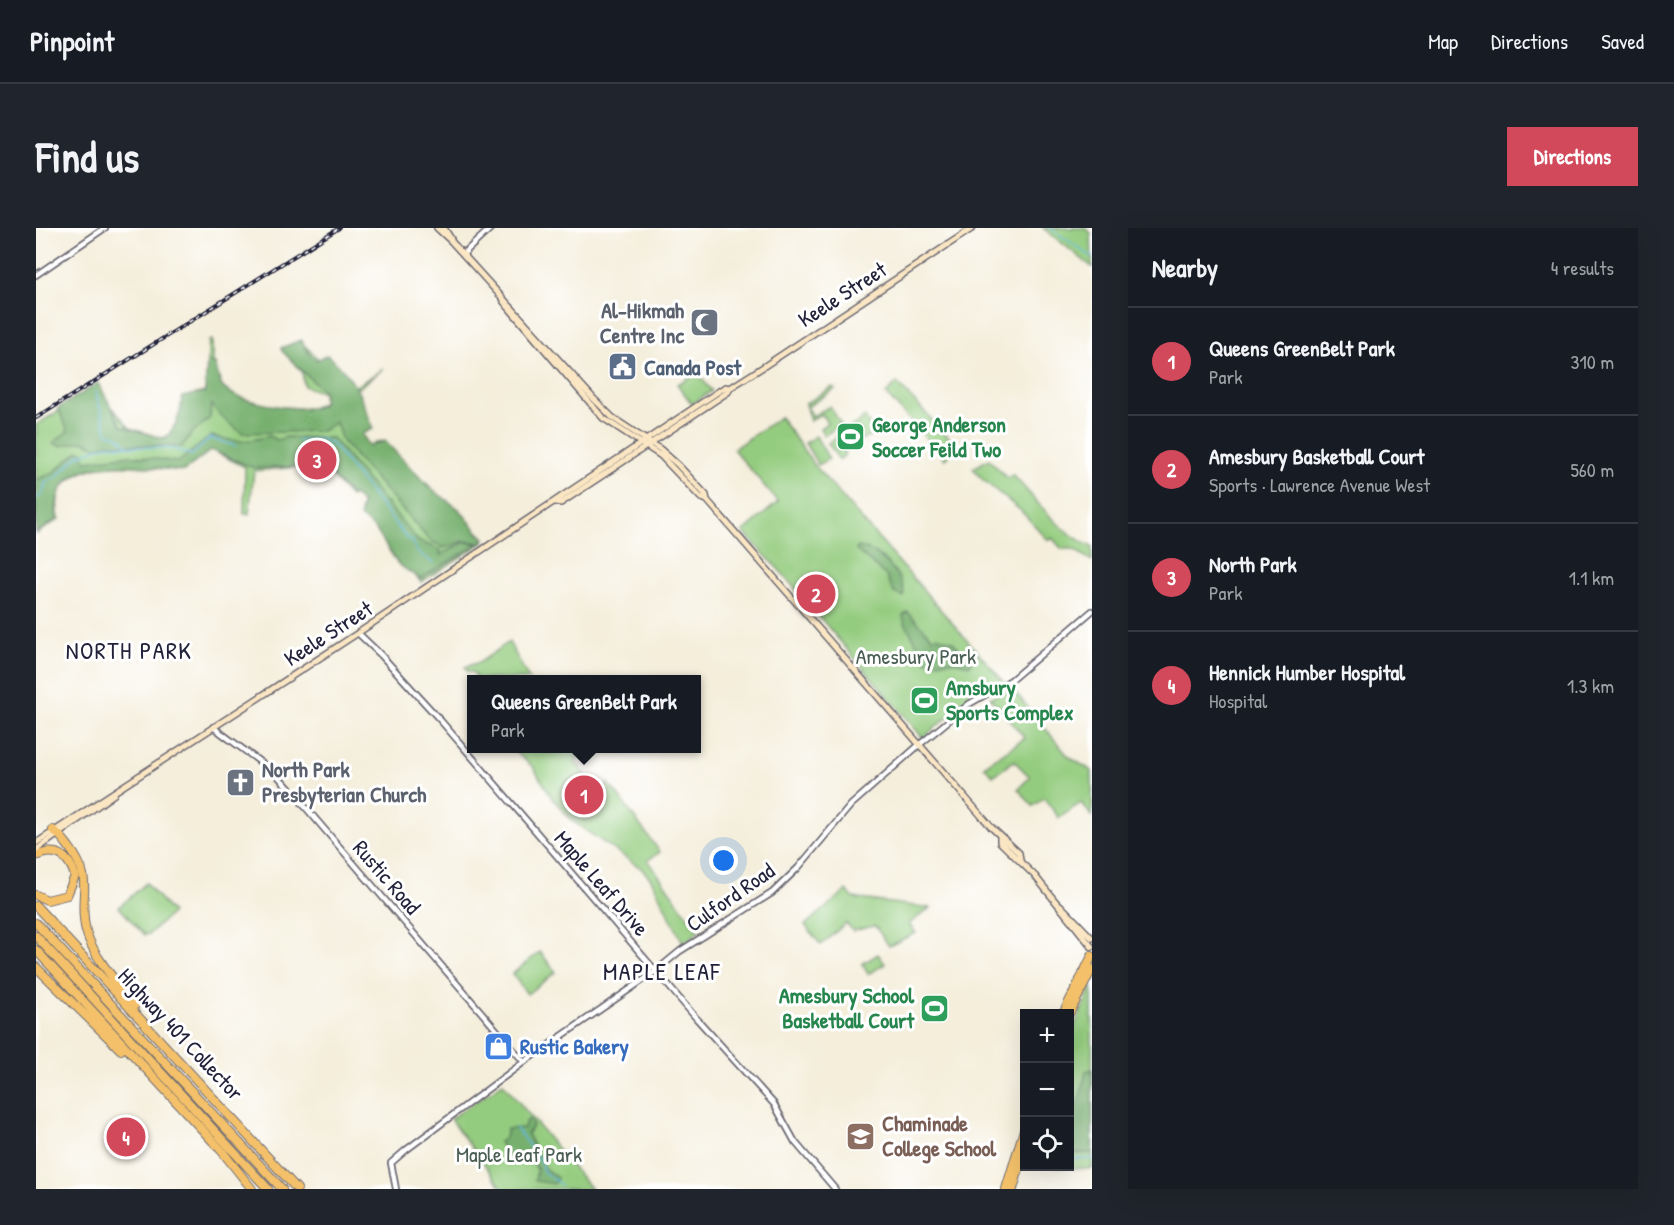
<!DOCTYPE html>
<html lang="en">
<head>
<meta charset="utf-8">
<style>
  body { margin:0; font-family:"Patrick Hand",sans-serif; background:#20242c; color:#f1f3f6 }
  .controls { position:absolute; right:18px; bottom:18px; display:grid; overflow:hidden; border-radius:0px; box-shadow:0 6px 24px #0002 }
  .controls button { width:54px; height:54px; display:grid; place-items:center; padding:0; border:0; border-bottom:2px solid #363941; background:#171b24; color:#f1f3f6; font:30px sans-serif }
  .you { position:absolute; left:688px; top:633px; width:21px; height:21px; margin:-15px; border:4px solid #fff; border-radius:50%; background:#1a73e8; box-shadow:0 0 0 9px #1a73e833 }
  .badge { display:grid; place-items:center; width:39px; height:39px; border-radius:50%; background:#d1495b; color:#fff; font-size:20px; font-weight:700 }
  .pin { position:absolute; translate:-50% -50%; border:3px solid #fff; box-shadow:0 2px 6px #0006 }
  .popup { position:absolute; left:431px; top:447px; width:234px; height:78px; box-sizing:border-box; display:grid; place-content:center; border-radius:0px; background:#171b24; filter:drop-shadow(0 2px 4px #0005); font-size:20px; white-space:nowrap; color:#9ea1a6 }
  .popup b { font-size:22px; color:#f1f3f6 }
  .popup::after { content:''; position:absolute; left:50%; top:100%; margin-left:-12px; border:12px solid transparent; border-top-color:#171b24 }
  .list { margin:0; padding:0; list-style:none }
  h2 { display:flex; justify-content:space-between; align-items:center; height:78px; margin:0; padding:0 24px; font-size:26px }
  h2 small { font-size:20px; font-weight:400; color:#9ea1a6 }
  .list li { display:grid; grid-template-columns:39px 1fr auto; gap:18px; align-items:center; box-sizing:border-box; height:108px; padding:0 24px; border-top:2px solid #363941 }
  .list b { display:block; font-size:22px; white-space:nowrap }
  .list p { margin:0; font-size:20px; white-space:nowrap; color:#9ea1a6 }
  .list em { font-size:20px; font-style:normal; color:#9ea1a6 }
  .icon { flex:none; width:33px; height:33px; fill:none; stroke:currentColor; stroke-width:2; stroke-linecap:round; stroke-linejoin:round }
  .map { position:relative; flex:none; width:1056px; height:961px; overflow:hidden; border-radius:0px }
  header { display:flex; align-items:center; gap:36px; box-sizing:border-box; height:84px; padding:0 30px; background:#171b24; border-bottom:2px solid #363941 }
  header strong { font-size:28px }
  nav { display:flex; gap:33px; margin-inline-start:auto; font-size:21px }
  .intro { display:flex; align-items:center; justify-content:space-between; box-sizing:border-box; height:144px; padding:0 36px }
  h1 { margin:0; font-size:42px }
  .button { padding:15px 27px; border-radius:0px; background:#d1495b; color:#fff; font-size:21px; font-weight:700 }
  main { display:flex; gap:36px; padding:0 36px }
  aside { flex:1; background:#171b24; border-radius:0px; box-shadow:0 6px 24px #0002 }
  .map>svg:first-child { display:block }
</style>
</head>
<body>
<header>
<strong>Pinpoint</strong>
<nav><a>Map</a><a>Directions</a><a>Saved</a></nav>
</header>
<div class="intro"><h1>Find us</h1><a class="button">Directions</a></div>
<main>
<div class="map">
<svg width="1056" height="961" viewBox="0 0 1056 961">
  <rect width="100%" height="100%" fill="#fff"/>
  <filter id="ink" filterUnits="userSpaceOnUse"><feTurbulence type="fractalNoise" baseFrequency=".0167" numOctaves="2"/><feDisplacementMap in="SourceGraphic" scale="12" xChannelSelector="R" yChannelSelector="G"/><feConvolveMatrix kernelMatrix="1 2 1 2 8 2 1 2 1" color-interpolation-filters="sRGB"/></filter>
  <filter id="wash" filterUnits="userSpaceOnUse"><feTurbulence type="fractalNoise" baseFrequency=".008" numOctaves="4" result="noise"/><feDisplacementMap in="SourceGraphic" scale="24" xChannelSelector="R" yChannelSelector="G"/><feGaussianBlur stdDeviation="1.35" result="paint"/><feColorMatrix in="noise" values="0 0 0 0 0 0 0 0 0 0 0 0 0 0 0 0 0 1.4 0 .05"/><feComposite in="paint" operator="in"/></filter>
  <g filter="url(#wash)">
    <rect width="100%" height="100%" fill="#f4eedb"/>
    <!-- green -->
    <path fill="#94cc7f" stroke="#5b775d" stroke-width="1.5" d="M1007 0H1049L1055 5 1056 39Z
      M176 112V135L179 136 189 169 218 176 267 183 287 175V165L268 158 266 144 245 121 264 113 314 162 347 141 316 165 337 201 326 206 333 218 345 213 449 310 447 315 385 354 324 284 326 276 319 267 314 269 289 241 274 238 218 243 213 286H208L209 239 175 222 148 243C129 241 105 234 87 235 68 235 33 245 24 263 20 272 22 282 23 291L0 306V197L64 157 71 173 94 200 125 210 136 207 169 164 173 113Z
      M661 145 676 163 656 176 641 156Z
      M861 155 922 219 909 231 850 166Z
      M796 159 799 161 771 179 777 188 794 178 805 196 788 208 784 200 791 195 786 186 774 193 769 176Z
      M744 189 779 238 967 453 939 466 887 510 744 343 707 304 742 274 697 221Z
      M829 189 839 207 830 209 808 223V228L803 232 792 215Z
      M780 208 793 231 782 237 769 215Z
      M953 231 971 250 977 247C1001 273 1023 304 1056 319V333L1037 321H1026L1016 310 1013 313 985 283 946 251 937 240Z
      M473 414 493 451H441L437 444H432L429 439 444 434Z
      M974 458 1033 529 1056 543V588L1045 575 1023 590 1008 570 997 578 982 561 994 549 978 533 957 548 948 538 989 510 954 470Z
      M476 521H551L542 527 540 535 563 563 573 555 624 624 612 632 663 704 647 715 615 651 606 641 536 593 517 571 497 539Z
      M110 655 136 685 113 706 108 707 83 679Z
      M811 662 817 670 894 680 873 696 880 705 853 718 839 698 817 703 810 695 785 717 769 697Z
      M504 724 520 744 491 766 476 746Z
      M842 726 849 736 832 746 826 736Z
      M1056 757V941L1015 939 1034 938V809Z
      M467 855 555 961H467L414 891Z"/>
    <!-- forest -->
    <path fill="#77b06e" stroke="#4c6954" stroke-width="1.5" d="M265 112 275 129 281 132 291 127C318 148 326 169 337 200L326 206 333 218 349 213 392 258 423 281 447 310 446 315 428 313 408 320 393 312 306 213 300 194 286 203 206 205 190 193 175 177 174 190 155 206 146 219 71 216 61 220 48 213 24 218 17 215 32 203 22 180 62 155 86 198 129 211C140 198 145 186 146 169L169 164 171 133 179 136C181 143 182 152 186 158 196 174 267 185 284 178L287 176 288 164 246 123 245 120Z
      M175 208C202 214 206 215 234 208L241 212 250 209 296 210 382 313 405 322 404 327 429 314 442 316 384 351 362 336 340 302 324 289 326 276 318 267H314L289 241 277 238 218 240 175 222 148 243C106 239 12 220 21 291L0 305V252L18 244 42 223 48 224V231L51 233 94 227 142 234Z
      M822 319C843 321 869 348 868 369L858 365 850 348 820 322Z
      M872 384 897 410 900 408 916 413 936 434 934 437 917 433 891 434 868 393 867 387Z
      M1056 841V925L1034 926V891L1043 874 1050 843Z
      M494 891 497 897 491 906 509 941 521 950 518 956 499 953 501 941 491 925 476 929 472 928 463 914 469 910 471 901 488 900 490 893Z"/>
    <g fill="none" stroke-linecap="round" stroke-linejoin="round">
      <!-- stream -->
      <path stroke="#63b7df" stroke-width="1.5" d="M1014 0 1056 29
        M59 162C64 178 67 191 71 205L82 208 91 217
        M261 213 285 211 297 217 372 312H376L381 324 397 335
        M0 271 6 266 10 254 19 250 43 227 71 217 138 221 156 227 174 210 200 218
        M480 900 504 933 508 944 525 957
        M1034 931H1056"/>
    </g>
  </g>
  <g filter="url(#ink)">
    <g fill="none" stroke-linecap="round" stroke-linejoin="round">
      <defs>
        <path id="tertiary" d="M427 26 455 0
          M0 47 69 0
          M322 405 345 427 405 493 661 791 738 876 759 914 799 961
          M177 499 239 545 253 560 488 834
          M360 961 355 935 370 922 488 834 616 746 644 723 736 665 762 640 815 577 883 517 933 476 975 452 1056 383"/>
        <path id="secondary" d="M401 0 415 13 557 170 577 190 624 221 642 237 670 267 671 272 955 599 983 625 984 632
          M408 0 415 11
          M468 74 567 190 625 228 665 270 671 272
          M519 274 525 275 692 164 694 160
          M964 608V614L999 648 1056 719
          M0 615 322 405 689 159 694 160 727 139 937 0
          M0 622 78 566
          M1024 677 1056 710"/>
        <path id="motorway" d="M17 602C24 607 28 612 33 619 60 655 41 666 50 703 58 731 82 755 99 777
          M0 628C21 619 33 628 39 648L31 667 11 672 0 667
          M0 678 261 961
          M0 695 246 961
          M0 708 232 961
          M0 722 185 922 216 961
          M0 739 85 822
          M1027 786 1056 728
          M1033 786 1056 741
          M970 961 988 902
          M977 961 988 923"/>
      </defs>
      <!-- tertiary casing -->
      <use href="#tertiary" stroke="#6c6973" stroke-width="8"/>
      <!-- secondary casing -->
      <use href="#secondary" stroke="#6c6973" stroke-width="8"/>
      <!-- motorway casing -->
      <use href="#motorway" stroke="#6c6973" stroke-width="10"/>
      <!-- tertiary -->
      <use href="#tertiary" stroke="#fff" stroke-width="4.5"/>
      <!-- secondary -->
      <use href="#secondary" stroke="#fbe6c3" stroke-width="5"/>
      <!-- motorway -->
      <use href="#motorway" stroke="#f4c16a" stroke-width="8"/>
      <defs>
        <path id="rail" d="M0 190 303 0"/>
      </defs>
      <!-- rail casing -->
      <use href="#rail" stroke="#22223b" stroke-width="4"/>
      <!-- rail -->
      <use href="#rail" stroke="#fff" stroke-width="1.5" stroke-dasharray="4.5" stroke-linecap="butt"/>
    </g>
  </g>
  <!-- icons -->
  <defs>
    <symbol id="mosque-square" viewBox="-11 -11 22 22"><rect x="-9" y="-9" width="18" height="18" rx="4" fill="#6b7280" stroke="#fff"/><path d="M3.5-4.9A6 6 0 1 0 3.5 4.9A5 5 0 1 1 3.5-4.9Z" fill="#fff"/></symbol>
    <symbol id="civic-square" viewBox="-11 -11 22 22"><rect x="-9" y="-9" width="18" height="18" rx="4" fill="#5c6f8a" stroke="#fff"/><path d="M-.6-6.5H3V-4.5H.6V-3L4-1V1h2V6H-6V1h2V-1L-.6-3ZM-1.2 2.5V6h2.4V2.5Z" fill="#fff"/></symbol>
    <symbol id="stadium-square" viewBox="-11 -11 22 22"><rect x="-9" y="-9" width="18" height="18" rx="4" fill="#2e9e5b" stroke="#fff"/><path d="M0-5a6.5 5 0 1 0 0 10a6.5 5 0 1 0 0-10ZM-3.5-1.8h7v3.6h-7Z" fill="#fff"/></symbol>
    <symbol id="church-square" viewBox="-11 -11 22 22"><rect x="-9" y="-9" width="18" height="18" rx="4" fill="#6b7280" stroke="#fff"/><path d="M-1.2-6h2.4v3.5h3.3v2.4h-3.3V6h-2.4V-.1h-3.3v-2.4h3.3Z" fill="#fff"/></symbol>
    <symbol id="shop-square" viewBox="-11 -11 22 22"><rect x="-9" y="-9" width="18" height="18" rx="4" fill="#3f7fe0" stroke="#fff"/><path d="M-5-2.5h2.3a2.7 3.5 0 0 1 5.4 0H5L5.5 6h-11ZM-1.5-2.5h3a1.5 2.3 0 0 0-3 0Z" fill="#fff"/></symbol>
    <symbol id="school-square" viewBox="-11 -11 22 22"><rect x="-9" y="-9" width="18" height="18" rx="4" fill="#8d6e63" stroke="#fff"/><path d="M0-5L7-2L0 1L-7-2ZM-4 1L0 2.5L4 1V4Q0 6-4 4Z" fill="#fff"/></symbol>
  </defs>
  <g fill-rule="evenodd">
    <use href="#mosque-square" x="652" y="78" width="33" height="33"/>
    <use href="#civic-square" x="570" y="122" width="33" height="33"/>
    <use href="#stadium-square" x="798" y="192" width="33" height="33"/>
    <use href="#stadium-square" x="872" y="456" width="33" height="33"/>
    <use href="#church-square" x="188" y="538" width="33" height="33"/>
    <use href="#stadium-square" x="882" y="764" width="33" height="33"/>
    <use href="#shop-square" x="446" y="802" width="33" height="33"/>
    <use href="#school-square" x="808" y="892" width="33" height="33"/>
  </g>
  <g text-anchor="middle" stroke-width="6" stroke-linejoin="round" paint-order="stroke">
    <!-- street labels -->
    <g font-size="22" fill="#22223b" stroke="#fff">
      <text transform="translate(806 66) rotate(-33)" y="8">Keele Street</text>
      <text transform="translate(292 405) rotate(-33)" y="8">Keele Street</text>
      <text transform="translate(351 649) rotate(49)" y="8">Rustic Road</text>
      <text transform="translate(566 655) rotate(49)" y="8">Maple Leaf Drive</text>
      <text transform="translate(694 669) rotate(-35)" y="8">Culford Road</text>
      <text transform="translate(145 806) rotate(47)" y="8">Highway 401 Collector</text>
    </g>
    <!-- worship labels -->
    <g font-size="22" font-weight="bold" fill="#5b616d" stroke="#fff" text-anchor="end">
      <text x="648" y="90">Al-Hikmah<tspan x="648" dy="25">Centre Inc</tspan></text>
      <text x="226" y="549" text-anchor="start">North Park<tspan x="226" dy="25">Presbyterian Church</tspan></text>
    </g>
    <!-- service labels -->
    <g font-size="22" font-weight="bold" fill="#4e5e75" stroke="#fff" text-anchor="start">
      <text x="608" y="147">Canada Post</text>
    </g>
    <!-- leisure labels -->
    <g font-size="22" font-weight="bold" fill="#27864d" stroke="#fff" text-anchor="start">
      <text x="836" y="204">George Anderson<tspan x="836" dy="25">Soccer Feild Two</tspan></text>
      <text x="910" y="467">Amsbury<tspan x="910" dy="25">Sports Complex</tspan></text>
      <text x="878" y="775" text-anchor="end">Amesbury School<tspan x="878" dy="25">Basketball Court</tspan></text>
    </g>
    <!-- park labels -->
    <g font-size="22" fill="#4a5e53" stroke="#fff">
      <text x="880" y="436">Amesbury Park</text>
      <text x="483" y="934">Maple Leaf Park</text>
    </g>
    <!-- shop labels -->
    <g font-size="22" font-weight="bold" fill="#366cbe" stroke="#fff" text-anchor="start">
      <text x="484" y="826">Rustic Bakery</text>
    </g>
    <!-- education labels -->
    <g font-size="22" font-weight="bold" fill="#785e54" stroke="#fff" text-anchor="start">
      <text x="846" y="903">Chaminade<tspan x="846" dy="25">College School</tspan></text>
    </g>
    <!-- neighbourhood labels -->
    <g font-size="24" letter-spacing="1.5" fill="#22223b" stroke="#fff">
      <text x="93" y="431">NORTH PARK</text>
      <text x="626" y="752">MAPLE LEAF</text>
    </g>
  </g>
</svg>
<div class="controls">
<button>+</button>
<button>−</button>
<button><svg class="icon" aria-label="locate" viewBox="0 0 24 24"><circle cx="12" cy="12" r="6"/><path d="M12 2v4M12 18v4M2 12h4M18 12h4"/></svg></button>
</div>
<div class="you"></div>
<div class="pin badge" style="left:548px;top:567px">1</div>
<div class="popup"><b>Queens GreenBelt Park</b>Park</div>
<div class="pin badge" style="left:780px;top:366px">2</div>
<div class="pin badge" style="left:281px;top:232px">3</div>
<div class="pin badge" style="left:90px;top:909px">4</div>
</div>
<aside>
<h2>Nearby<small>4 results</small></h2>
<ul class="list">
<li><span class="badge">1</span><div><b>Queens GreenBelt Park</b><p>Park</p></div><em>310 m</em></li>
<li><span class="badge">2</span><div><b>Amesbury Basketball Court</b><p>Sports · Lawrence Avenue West</p></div><em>560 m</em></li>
<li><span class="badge">3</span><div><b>North Park</b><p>Park</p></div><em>1.1 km</em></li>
<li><span class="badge">4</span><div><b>Hennick Humber Hospital</b><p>Hospital</p></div><em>1.3 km</em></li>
</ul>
</aside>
</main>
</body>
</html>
